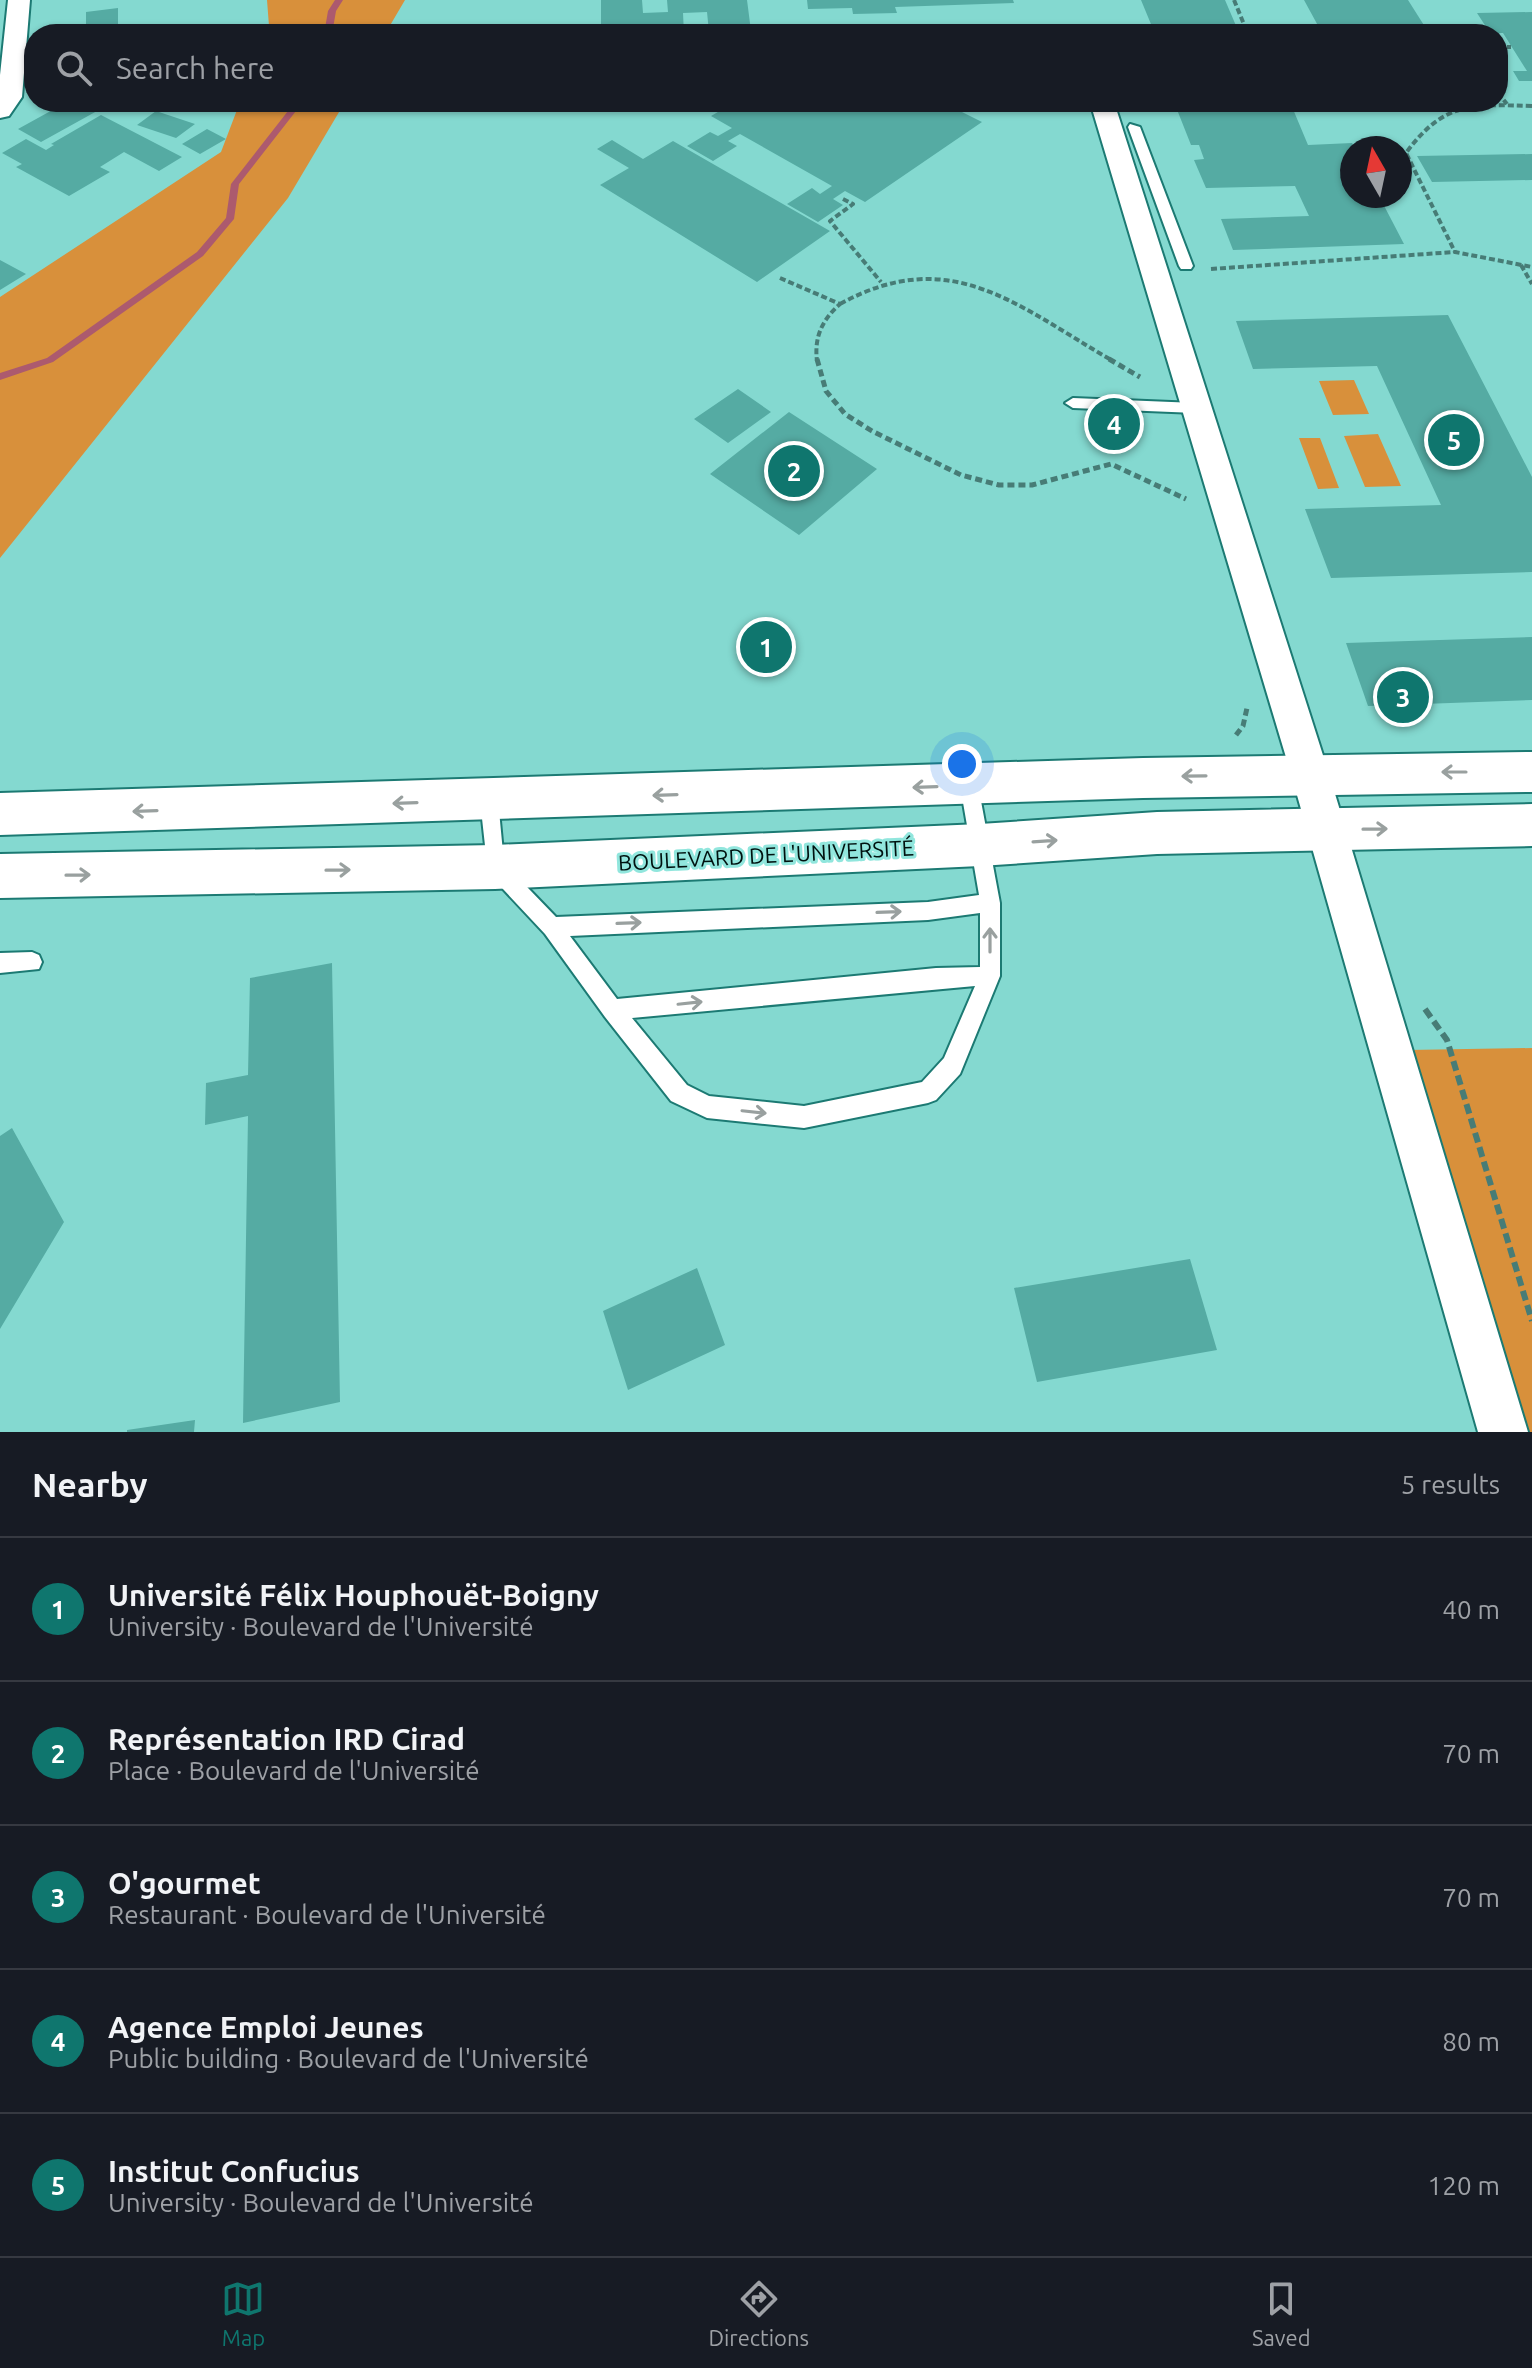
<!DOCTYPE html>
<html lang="en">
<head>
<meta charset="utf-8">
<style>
  body { margin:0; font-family:Ubuntu,sans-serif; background:#242831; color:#f1f3f6 }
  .compass { position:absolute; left:1340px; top:136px; width:72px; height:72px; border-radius:50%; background:#171b24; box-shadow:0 2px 6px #0004; rotate:351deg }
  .you { position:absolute; left:962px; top:764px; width:28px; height:28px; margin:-20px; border:6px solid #fff; border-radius:50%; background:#1a73e8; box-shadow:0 0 0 12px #1a73e833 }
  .badge { display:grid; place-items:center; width:52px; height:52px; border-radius:50%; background:#0f766e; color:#fff; font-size:26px; font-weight:700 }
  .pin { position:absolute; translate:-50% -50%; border:4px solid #fff; box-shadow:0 2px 8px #0006 }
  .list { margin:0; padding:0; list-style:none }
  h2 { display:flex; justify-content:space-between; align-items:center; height:104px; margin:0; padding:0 32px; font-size:34px }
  h2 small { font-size:26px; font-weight:400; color:#9ea1a6 }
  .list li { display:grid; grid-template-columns:52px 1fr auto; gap:24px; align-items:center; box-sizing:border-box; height:144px; padding:0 32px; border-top:2px solid #363941 }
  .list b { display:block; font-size:30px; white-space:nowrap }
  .list p { margin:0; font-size:26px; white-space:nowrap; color:#9ea1a6 }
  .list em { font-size:26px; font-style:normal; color:#9ea1a6 }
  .icon { flex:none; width:44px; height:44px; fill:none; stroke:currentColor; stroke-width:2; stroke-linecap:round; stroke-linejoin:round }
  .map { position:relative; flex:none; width:1532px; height:1432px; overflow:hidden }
  .search { position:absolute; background:#171b24; box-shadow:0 2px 6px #0004; left:24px; right:24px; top:24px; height:88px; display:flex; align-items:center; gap:20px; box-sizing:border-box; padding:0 28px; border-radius:32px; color:#9ea1a6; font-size:30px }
  .sheet { height:824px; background:#171b24 }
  nav { display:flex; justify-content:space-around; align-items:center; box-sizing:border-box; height:112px; border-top:2px solid #363941; background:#171b24; font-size:22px; color:#9ea1a6 }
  nav a { display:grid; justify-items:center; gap:4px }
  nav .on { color:#0f766e }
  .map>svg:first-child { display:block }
</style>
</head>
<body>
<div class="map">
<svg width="1532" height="1432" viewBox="0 0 1532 1432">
  <rect width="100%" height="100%" fill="#84d9d0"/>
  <!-- green -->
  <path fill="#d8903b" d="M267 0H405L385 34H266L269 26Z
    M240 102H345L288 198 0 558V297L221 152Z
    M1354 380 1369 414 1333 415 1319 381Z
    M1378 434 1401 486 1365 487 1344 436Z
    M1299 438H1320L1339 488 1318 489Z
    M1532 1048V1432H1523L1408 1050Z"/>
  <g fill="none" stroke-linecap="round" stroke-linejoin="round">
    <!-- stream -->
    <path fill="#ac5a6e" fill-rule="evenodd" d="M335 0H343L336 11 332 34H324L328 11Z
      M295 102H303L239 184 234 219 203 256 53 362 0 380V373L47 358 197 252 226 218 231 184Z"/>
  </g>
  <!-- building -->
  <path fill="#55aba3" d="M601 0H642L643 13 668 12 667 0H747L751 31 709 32 707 12 683 13 684 34H601Z
    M807 0H1013L1014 3 895 7 897 13 853 14 852 8 808 9Z
    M1141 0H1225L1237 28 1153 29Z
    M1304 0H1408L1427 30 1322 33Z
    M118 8V25L86 30V12Z
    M1532 12V81H1519L1513 71H1527L1503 33H1490L1477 13Z
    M67 102H81L97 111 41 142 18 129Z
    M615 102H658V109L616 111Z
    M735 102H942L982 122 865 202 845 191 833 199 843 205 818 222 787 204 812 188 820 194 832 186 740 134 728 141 737 146 713 161 687 146 710 132 718 136 732 128 711 116Z
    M1174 102H1290L1308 145 1352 143 1355 148H1352V196H1379L1404 244 1233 250 1221 219 1309 216 1295 186 1206 188 1194 160 1204 159 1199 145H1191Z
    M156 111 195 124 176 138 137 125Z
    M101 115 182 157 159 171 124 152 100 167 110 172 69 196 16 167 22 164 2 153 26 139 46 150 54 145 51 144Z
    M207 129 226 139 200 154 182 144Z
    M612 140 643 159 673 141 830 231 757 282 600 185 629 168 597 149Z
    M1532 154V180L1432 182 1417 156Z
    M0 260 26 274 0 290Z
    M1448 315 1532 477V572L1331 578 1305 509 1441 505 1377 366 1253 369 1236 321Z
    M738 389 771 412 728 443 694 419Z
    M789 412 877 469 799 535 710 474Z
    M1532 637V700L1368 706 1346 643Z
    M332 963 340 1402 243 1423 248 1116 205 1125 206 1083 248 1075 250 978Z
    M12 1128 64 1222 0 1329V1136Z
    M1190 1259 1217 1350 1037 1382 1014 1288Z
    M697 1268 725 1345 628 1390 603 1311Z
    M195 1420 194 1432H127V1430Z"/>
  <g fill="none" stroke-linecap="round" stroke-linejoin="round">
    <defs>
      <path id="lane" d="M1130 124 1140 127 1193 266 1191 269H1181L1179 266 1128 127Z
        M1073 398 1196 403 1204 408 1196 413 1073 408 1065 403Z
        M969 777 976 779 978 785 1000 903V976L960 1074 936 1100 928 1103 804 1128 707 1118 671 1101 605 1017 545 934 488 873 480 800 482 794 489 792 496 794 498 800 504 863 556 917 928 902 979 895 960 785 962 779ZM980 913V967L936 968 617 999 570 936 928 920ZM975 986 944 1058 922 1082 804 1106 709 1096 687 1085 632 1018Z
        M32 952 39 955 42 962 39 969 0 973V953Z"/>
      <path id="street" d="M8 0H30L22 97 9 116 0 118V75Z
        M1090 102H1114L1329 774 1528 1432H1478L1291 774Z"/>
      <path id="secondary" d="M1532 752V792L1143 798 0 835V793L1143 758Z
        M1532 804V846L1157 854 980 866 495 889 0 898V854L495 845 980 824 1157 812Z"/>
    </defs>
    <!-- lane casing -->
    <use href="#lane" stroke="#1c7a73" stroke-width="4"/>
    <!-- street casing -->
    <use href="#street" stroke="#1c7a73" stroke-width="4"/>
    <!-- secondary casing -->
    <use href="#secondary" stroke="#1c7a73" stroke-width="4"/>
    <!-- path-far2 -->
    <path stroke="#477c76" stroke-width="4" stroke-dasharray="6 3" stroke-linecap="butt" d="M1234 0 1248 34
      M1376 31 1379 34
      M1498 47H1511
      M1498 93 1507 104
      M1532 106C1473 104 1444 101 1406 153L1455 252 1532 267
      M843 199 853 204 830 221 881 282
      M1521 265 1532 284
      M1211 269 1455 252
      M780 278 840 304C822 320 814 337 817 361
      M840 304C951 243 1017 306 1113 361"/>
    <!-- path-far1 -->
    <path stroke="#477c76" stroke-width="5" stroke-dasharray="7 4" stroke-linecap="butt" d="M817 359 826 391 845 414 872 431 961 475 999 485H1032L1111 464 1186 499
      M1109 359 1140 377
      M1236 735 1243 726 1247 708"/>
    <!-- path -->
    <path stroke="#477c76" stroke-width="6" stroke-dasharray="10 5" stroke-linecap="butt" d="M1425 1009 1447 1040 1532 1321"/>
    <!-- lane -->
    <use href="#lane" fill="#fff" fill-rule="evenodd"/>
    <!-- street -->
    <use href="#street" fill="#fff" fill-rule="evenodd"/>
    <!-- secondary -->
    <use href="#secondary" fill="#fff" fill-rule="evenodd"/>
  </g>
  <!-- one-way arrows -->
  <defs><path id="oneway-shaft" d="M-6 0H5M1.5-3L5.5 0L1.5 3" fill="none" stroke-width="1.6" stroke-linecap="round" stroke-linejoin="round" transform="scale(2)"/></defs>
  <g stroke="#99a09f">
    <use href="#oneway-shaft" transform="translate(1454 772) rotate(180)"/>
    <use href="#oneway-shaft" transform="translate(1194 776) rotate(179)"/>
    <use href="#oneway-shaft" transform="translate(925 787) rotate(178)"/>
    <use href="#oneway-shaft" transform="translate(665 795) rotate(178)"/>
    <use href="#oneway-shaft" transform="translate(405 803) rotate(178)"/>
    <use href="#oneway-shaft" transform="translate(145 811) rotate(178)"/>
    <use href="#oneway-shaft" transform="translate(1375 829) rotate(-1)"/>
    <use href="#oneway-shaft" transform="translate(1045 841) rotate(-4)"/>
    <use href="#oneway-shaft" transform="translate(338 870) rotate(-1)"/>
    <use href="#oneway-shaft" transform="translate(78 875) rotate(-1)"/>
    <use href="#oneway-shaft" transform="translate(889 912) rotate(-2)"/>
    <use href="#oneway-shaft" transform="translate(629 923) rotate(-2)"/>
    <use href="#oneway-shaft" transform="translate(990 940) rotate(-90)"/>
    <use href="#oneway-shaft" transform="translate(690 1003) rotate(-6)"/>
    <use href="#oneway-shaft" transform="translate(754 1112) rotate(6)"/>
  </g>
  <g text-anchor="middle" stroke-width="6" stroke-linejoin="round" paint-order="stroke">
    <!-- street labels -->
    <g font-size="22" fill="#00110f" stroke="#91e6dd">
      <text transform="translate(766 855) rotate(-3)" y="8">BOULEVARD DE L'UNIVERSITÉ</text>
    </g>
  </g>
</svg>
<svg class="compass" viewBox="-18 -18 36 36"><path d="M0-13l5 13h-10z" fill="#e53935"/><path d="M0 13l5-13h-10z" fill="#9ea1a6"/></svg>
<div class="you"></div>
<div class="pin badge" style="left:766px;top:647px">1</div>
<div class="pin badge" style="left:794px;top:471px">2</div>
<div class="pin badge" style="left:1403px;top:697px">3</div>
<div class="pin badge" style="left:1114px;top:424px">4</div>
<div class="pin badge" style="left:1454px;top:440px">5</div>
<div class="search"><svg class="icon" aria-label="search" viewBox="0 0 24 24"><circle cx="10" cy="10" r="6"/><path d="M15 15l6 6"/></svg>Search here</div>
</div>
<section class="sheet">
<h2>Nearby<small>5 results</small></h2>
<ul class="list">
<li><span class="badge">1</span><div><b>Université Félix Houphouët-Boigny</b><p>University · Boulevard de l'Université</p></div><em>40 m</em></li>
<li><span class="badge">2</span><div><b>Représentation IRD Cirad</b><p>Place · Boulevard de l'Université</p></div><em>70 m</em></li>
<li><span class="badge">3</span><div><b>O'gourmet</b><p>Restaurant · Boulevard de l'Université</p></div><em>70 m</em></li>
<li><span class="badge">4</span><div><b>Agence Emploi Jeunes</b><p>Public building · Boulevard de l'Université</p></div><em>80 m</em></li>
<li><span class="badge">5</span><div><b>Institut Confucius</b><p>University · Boulevard de l'Université</p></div><em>120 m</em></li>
</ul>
</section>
<nav>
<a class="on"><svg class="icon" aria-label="map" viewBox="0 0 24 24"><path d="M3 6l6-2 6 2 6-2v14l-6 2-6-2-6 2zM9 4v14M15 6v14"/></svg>Map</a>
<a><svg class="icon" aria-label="directions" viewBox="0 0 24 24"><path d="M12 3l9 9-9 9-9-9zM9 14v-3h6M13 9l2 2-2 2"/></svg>Directions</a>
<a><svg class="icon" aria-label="saved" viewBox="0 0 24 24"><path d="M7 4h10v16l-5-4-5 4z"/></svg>Saved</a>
</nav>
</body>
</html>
